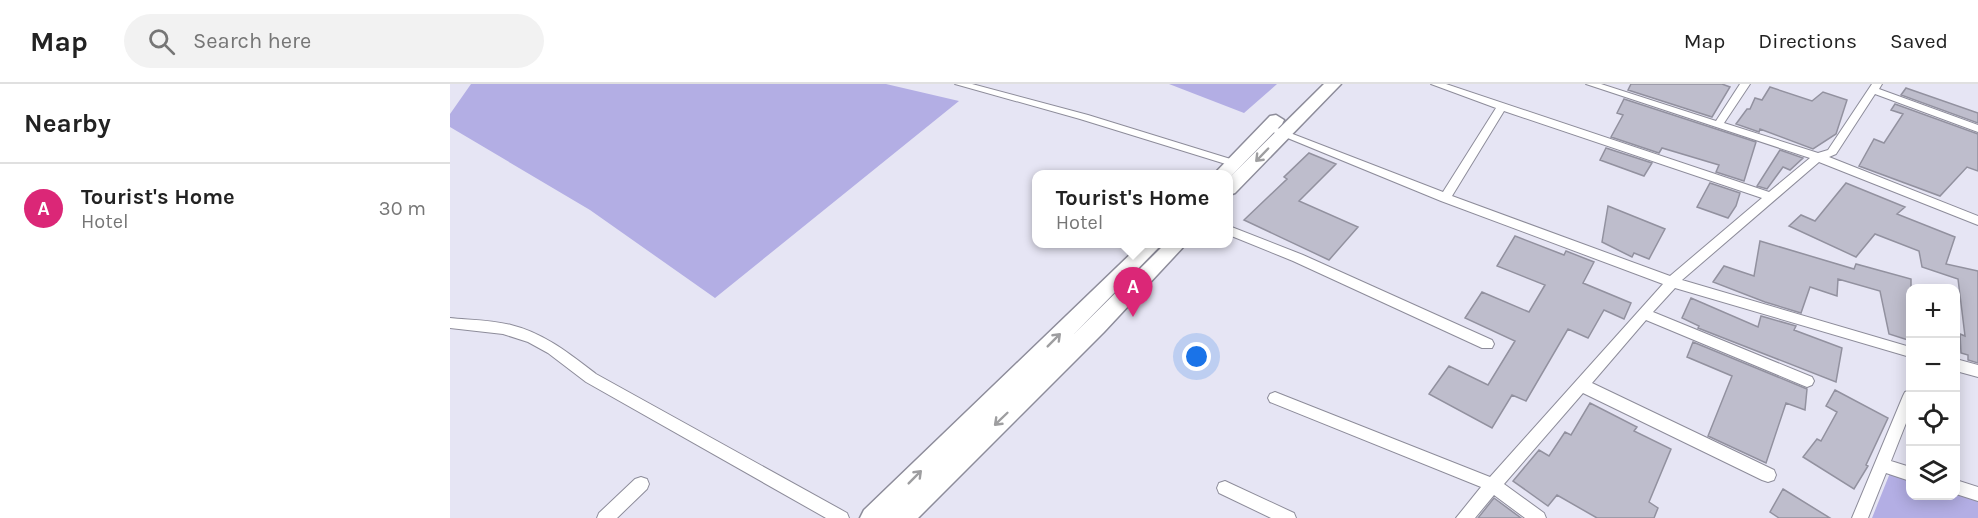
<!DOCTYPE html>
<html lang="en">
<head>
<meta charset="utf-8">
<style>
  body { margin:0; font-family:Karla,sans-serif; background:#f2f2f2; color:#222 }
  .controls { position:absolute; right:18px; bottom:18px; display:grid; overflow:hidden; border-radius:12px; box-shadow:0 3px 15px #0003 }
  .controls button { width:54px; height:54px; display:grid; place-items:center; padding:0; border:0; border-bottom:2px solid #e0e0e0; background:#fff; color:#222; font:30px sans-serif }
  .you { position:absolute; left:747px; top:273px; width:21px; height:21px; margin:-15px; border:4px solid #fff; border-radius:50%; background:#1a73e8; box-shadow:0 0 0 9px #1a73e833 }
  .badge { display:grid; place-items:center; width:39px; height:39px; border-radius:50%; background:#db2777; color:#fff; font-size:20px; font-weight:700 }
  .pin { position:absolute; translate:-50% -50px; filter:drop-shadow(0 2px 3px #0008) }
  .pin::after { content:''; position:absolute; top:32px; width:21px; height:18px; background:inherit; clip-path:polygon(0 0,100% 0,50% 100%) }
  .popup { position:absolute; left:582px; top:86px; width:201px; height:78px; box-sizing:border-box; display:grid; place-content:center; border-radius:12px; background:#fff; filter:drop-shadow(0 2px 4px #0005); font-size:20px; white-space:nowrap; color:#767676 }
  .popup b { font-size:22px; color:#222 }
  .popup::after { content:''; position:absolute; left:50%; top:100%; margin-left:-12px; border:12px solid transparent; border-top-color:#fff }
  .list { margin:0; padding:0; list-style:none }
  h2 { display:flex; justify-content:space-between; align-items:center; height:78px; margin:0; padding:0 24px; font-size:26px }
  h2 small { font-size:20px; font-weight:400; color:#767676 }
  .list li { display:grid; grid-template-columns:39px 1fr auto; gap:18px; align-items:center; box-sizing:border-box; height:90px; padding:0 24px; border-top:2px solid #e0e0e0 }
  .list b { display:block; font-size:22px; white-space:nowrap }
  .list p { margin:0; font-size:20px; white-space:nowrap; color:#767676 }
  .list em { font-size:20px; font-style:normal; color:#767676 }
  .icon { flex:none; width:33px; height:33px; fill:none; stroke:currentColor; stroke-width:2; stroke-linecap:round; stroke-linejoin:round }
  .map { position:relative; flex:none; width:1528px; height:434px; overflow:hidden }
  header { display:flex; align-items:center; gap:36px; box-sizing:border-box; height:84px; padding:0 30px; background:#fff; border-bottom:2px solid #e0e0e0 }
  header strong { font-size:28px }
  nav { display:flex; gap:33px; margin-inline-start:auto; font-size:21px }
  .search { width:420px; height:54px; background:#f2f2f2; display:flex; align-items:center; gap:15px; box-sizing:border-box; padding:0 21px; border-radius:33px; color:#767676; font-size:22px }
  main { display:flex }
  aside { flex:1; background:#fff }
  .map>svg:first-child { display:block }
</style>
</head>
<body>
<header>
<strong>Map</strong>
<div class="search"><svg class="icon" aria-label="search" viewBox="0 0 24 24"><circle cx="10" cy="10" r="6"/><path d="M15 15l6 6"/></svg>Search here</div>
<nav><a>Map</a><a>Directions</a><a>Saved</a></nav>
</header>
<main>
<aside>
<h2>Nearby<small></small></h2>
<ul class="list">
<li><span class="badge">A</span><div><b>Tourist's Home</b><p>Hotel</p></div><em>30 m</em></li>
</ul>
</aside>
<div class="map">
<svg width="1528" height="434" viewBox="0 0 1528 434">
  <rect width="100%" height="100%" fill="#e6e5f4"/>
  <!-- green -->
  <path fill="#b3aee4" d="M21 0H436L509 17 265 214 140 126 0 43V30Z
    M719 0H827L794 29Z
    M1440 389 1460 395V412H1506V409L1528 415V434H1422Z"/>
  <!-- building -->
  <path fill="#bebdcc" stroke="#92919f" stroke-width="1.5" d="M1181 0H1272L1280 3 1262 33 1178 6Z
    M1320 3 1362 17 1373 8 1397 16 1386 50 1363 65 1310 45 1309 48 1286 40 1297 25H1300L1305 14 1312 16Z
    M1456 4 1528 29V39L1451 11Z
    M1174 15 1306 58 1294 97 1266 88 1269 81 1212 64 1209 69 1161 53 1173 31 1167 29Z
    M1445 20 1528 50V87L1517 83 1490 112 1409 82 1424 55 1434 59 1453 30 1441 26Z
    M1156 64 1202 79 1194 92 1150 76Z
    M1330 66 1353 74 1340 86 1333 83 1317 105 1307 102Z
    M859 69 886 80 849 117 908 143 879 176 794 136 837 95 834 93Z
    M1260 99 1290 109 1286 122 1278 134 1247 123Z
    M1396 99 1455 123 1447 130 1505 153 1496 180 1528 187V279L1518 276V271L1511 269 1510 250 1515 252 1508 195 1472 183 1469 167 1425 150 1406 173 1339 142 1351 131 1365 137Z
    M1158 122 1215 145 1199 175 1184 169 1182 173 1152 158Z
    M1065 152 1114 171 1116 167 1144 178 1133 199 1181 219 1174 235 1154 226 1138 254 1118 245 1076 317 1062 311 1042 344 979 310 999 282 1038 301 1065 257 1015 234 1032 208 1079 228 1095 201 1047 182Z
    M1310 157 1404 185 1406 180 1461 195V257L1439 250 1430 207 1388 195 1387 212 1360 203 1351 229 1315 218 1263 198 1274 182 1304 192Z
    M1241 214 1308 243 1311 232 1346 242 1344 246 1392 264 1386 298 1248 244 1249 242 1232 234Z
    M1243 258 1357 305 1355 326 1336 319 1316 379 1258 352 1282 292 1237 273Z
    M1385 306 1438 334 1416 381 1418 382 1404 405 1353 373 1367 355 1371 357 1387 328 1376 322Z
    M1140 319 1187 343 1184 347 1221 365 1199 418 1208 424 1204 434H1147L1107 411 1098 422 1063 397 1089 366 1099 372 1115 348 1121 351Z
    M1333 405 1380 434H1329L1320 428Z
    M1044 414 1071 434H1028Z"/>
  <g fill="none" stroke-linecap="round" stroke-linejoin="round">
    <defs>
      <path id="street" d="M505 0H522L638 31 787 77 789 79 783 83 779 81 630 35Z
        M981 0H996L1319 108 1360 74 1136 0H1151L1266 37 1290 0H1300L1274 39 1368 69 1378 66 1422 0H1432L1429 5 1528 41V48L1425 10 1386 70 1379 73 1528 132V141L1369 78 1232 196 1460 263V273L1225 204 1203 228 1362 293 1364 297 1362 301 1357 303 1352 301 1196 236 1142 299 1324 386 1326 391 1324 396 1318 398 1312 396 1133 309 1054 400 1094 429 1096 434H1075L1044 411 1025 434H1006L1031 403 820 318 818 314 820 310 825 308 830 310 1040 393 1213 200 991 117 813 44 818 41 822 42 993 108 1046 24ZM1054 27 1312 114 1220 192 1002 112Z
        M779 142 853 171 1042 256 1044 260 1042 264H1032L843 177 779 151Z
        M0 234C20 236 41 236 61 241 94 249 120 270 146 290L397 429 399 434H376L136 298 98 269 78 258 53 250 0 244Z
        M1506 275 1528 281V293L1506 287Z
        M1460 306V329L1441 377 1460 383V397L1436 389 1418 434H1402L1453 312 1455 308Z
        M191 393 197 395 199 400 197 405 167 434H147L149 429 185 395Z
        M1506 396 1528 403V417L1506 410Z
        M775 397 844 429 846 434H821L769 409 767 404 769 399Z"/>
      <path id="primary" d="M874 0H891L785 109 779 111V94Z
        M826 31 834 36 832 40 779 94V91H763L820 32Z
        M691 160H712L623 251 715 160H736L654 248 468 434H410L414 426Z"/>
    </defs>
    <!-- street casing -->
    <use href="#street" stroke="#8d8c9a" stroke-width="2"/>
    <!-- primary casing -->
    <use href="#primary" stroke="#8d8c9a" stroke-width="3"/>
    <!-- street -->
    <use href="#street" fill="#fff" fill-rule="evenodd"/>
    <!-- primary -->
    <use href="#primary" fill="#fff" fill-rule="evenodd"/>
  </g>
  <!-- one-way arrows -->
  <defs><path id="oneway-shaft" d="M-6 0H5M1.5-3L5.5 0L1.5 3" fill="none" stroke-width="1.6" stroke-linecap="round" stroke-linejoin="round" transform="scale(1.5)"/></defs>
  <g stroke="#9e9ea0">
    <use href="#oneway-shaft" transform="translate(812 71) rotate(134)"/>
    <use href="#oneway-shaft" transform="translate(604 256) rotate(-45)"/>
    <use href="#oneway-shaft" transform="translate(551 335) rotate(136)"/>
    <use href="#oneway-shaft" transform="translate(465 393) rotate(-45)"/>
  </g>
</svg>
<div class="controls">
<button>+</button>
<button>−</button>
<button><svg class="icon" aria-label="locate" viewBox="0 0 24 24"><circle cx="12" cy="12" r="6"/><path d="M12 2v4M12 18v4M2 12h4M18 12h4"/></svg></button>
<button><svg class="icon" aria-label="layers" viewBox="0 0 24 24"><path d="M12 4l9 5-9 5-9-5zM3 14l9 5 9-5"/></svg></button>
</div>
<div class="you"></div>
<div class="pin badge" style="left:683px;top:233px">A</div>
<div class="popup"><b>Tourist's Home</b>Hotel</div>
</div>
</main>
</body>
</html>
